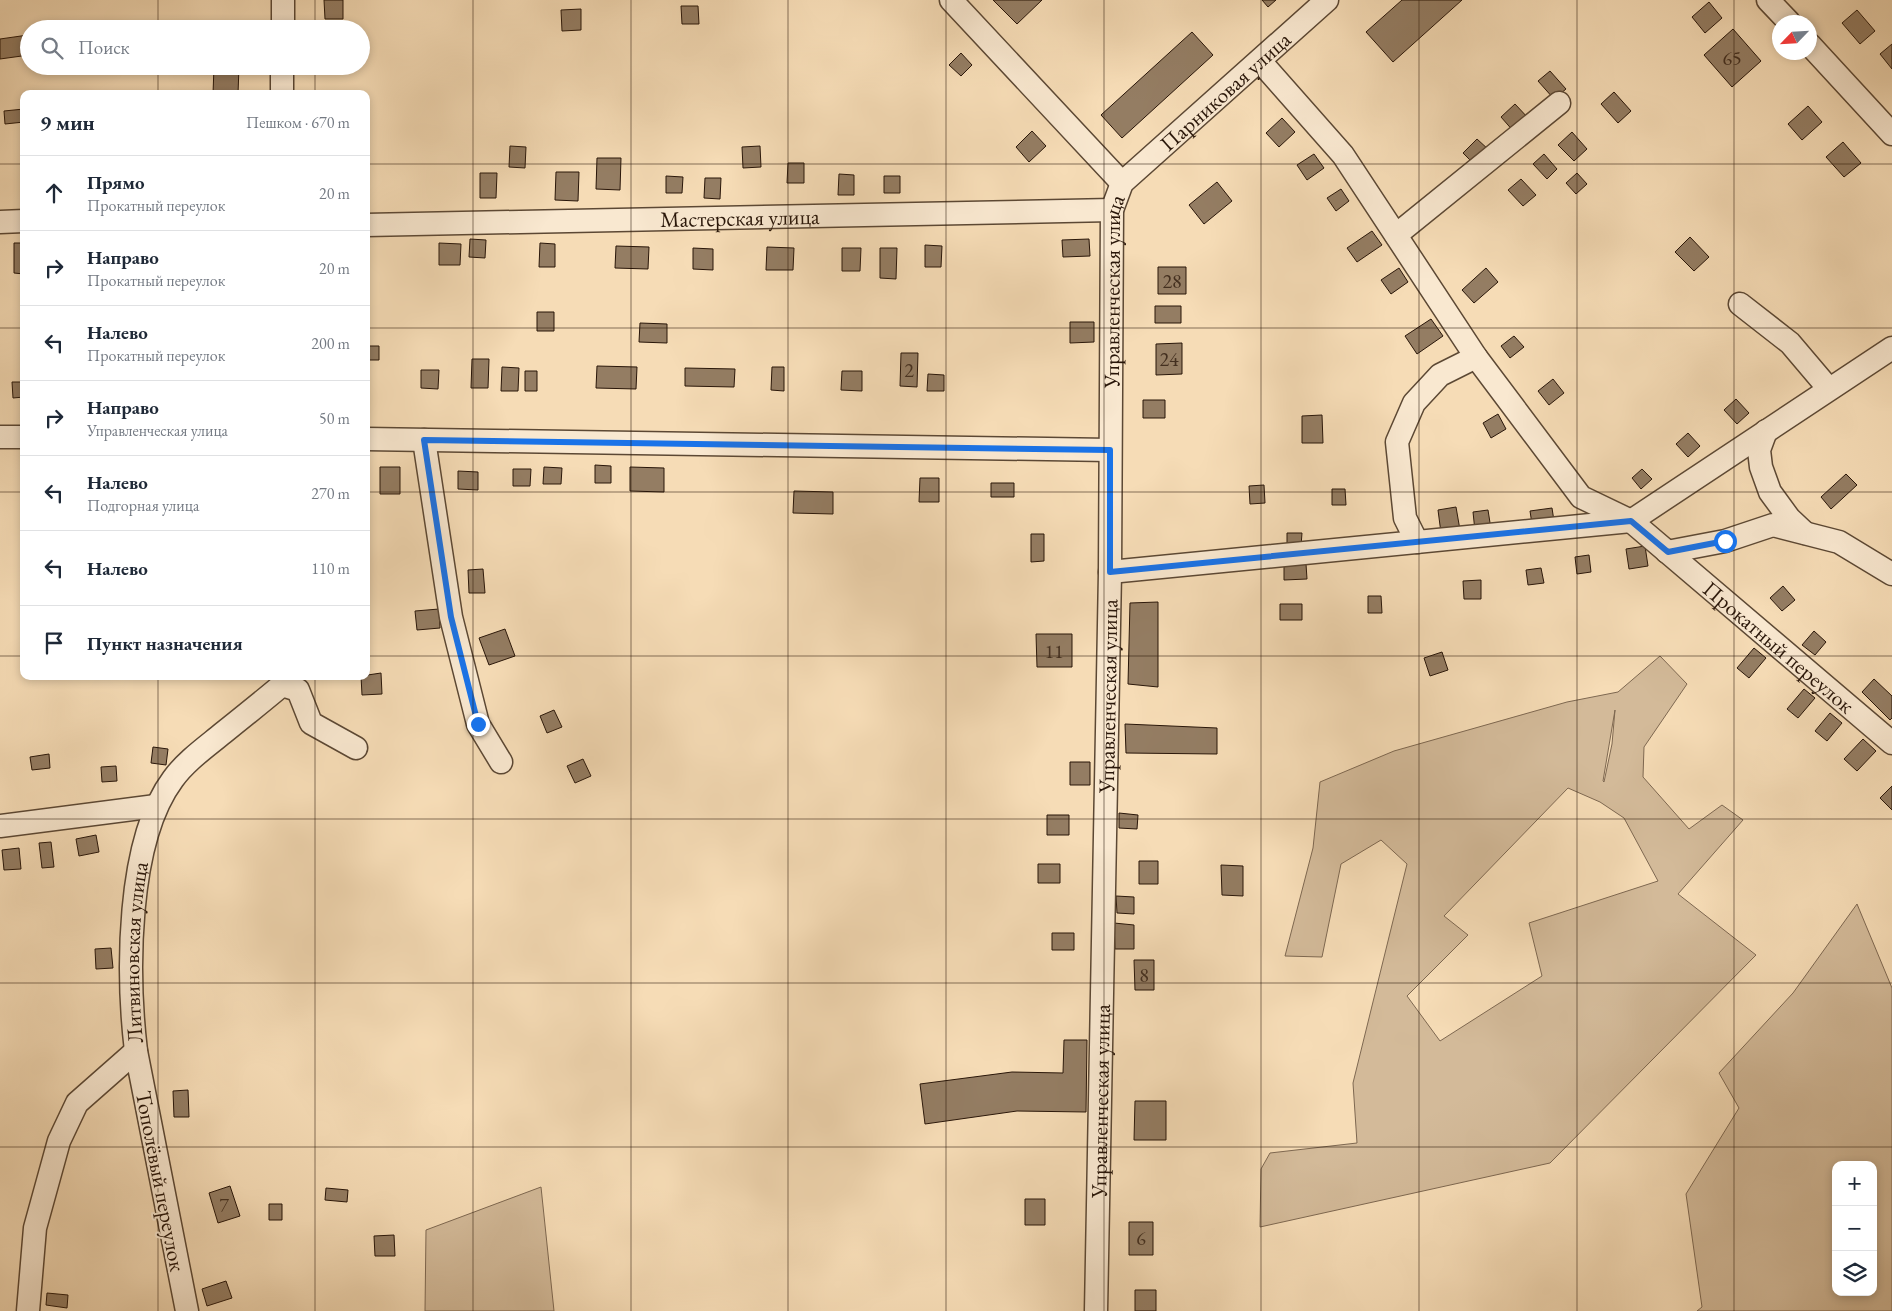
<!DOCTYPE html>
<html lang="ru">
<head>
<meta charset="utf-8">
<style>
  body { margin:0; font-family:"EB Garamond",serif; background:#f6f6f7; color:#1f2937 }
  .controls { position:absolute; right:15px; bottom:15px; display:grid; overflow:hidden; border-radius:10px; box-shadow:0 2px 8px #0003 }
  .controls button { width:45px; height:45px; display:grid; place-items:center; padding:0; border:0; border-bottom:1px solid #e0e1e3; background:#fff; color:#1f2937; font:25px sans-serif }
  .compass { position:absolute; left:1772px; top:15px; width:45px; height:45px; border-radius:50%; background:#fff; box-shadow:0 2px 8px #0003; rotate:245deg }
  .stop { position:absolute; width:15px; height:15px; margin:-11px; border:4px solid #1a73e8; border-radius:50%; background:#fff }
  .stop.end { background:#1a73e8; border-color:#fff; box-shadow:0 1px 5px #0008 }
  .list { margin:0; padding:0; list-style:none }
  h2 { display:flex; justify-content:space-between; align-items:center; height:65px; margin:0; padding:0 20px; font-size:21px }
  h2 small { font-size:16px; font-weight:400; color:#747a83 }
  .list li { display:grid; grid-template-columns:32px 1fr auto; gap:15px; align-items:center; box-sizing:border-box; height:75px; padding:0 20px; border-top:1px solid #e0e1e3 }
  .list b { display:block; font-size:19px; white-space:nowrap }
  .list p { margin:0; font-size:16px; white-space:nowrap; color:#747a83 }
  .list em { font-size:16px; font-style:normal; color:#747a83 }
  .icon { flex:none; width:28px; height:28px; fill:none; stroke:currentColor; stroke-width:2; stroke-linecap:round; stroke-linejoin:round }
  .map { position:relative; flex:none; width:1892px; height:1311px; overflow:hidden }
  .search { position:absolute; background:#fff; box-shadow:0 2px 8px #0003; left:20px; top:20px; width:350px; height:55px; display:flex; align-items:center; gap:12px; box-sizing:border-box; padding:0 18px; border-radius:28px; color:#747a83; font-size:19px }
  .panel { position:absolute; background:#fff; box-shadow:0 2px 8px #0003; left:20px; top:90px; width:350px; height:590px; border-radius:10px }
  .map>svg:first-child { display:block }
</style>
</head>
<body>
<div class="map">
<svg width="1892" height="1311" viewBox="0 0 1892 1311">
  <rect width="100%" height="100%" fill="#f6dcb6"/>
  <filter id="stains"><feTurbulence type="fractalNoise" baseFrequency=".004" numOctaves="4"/><feColorMatrix values="0 0 0 0 .2 0 0 0 0 .09 0 0 0 0 .02 0 0 0 .5 -.17"/></filter>
  <radialGradient id="worn" r=".72"><stop offset=".6" stop-color="#630" stop-opacity="0"/><stop offset="1" stop-color="#630" stop-opacity=".3"/></radialGradient>
  <!-- green -->
  <path fill="#d3ba99" stroke="#7e6851" fill-rule="evenodd" d="M1660 656 1687 684 1644 747 1643 777 1689 829 1722 805 1743 820 1678 894 1756 955 1550 1163 1260 1227 1261 1169 1270 1153 1357 1143 1353 1083 1407 864 1381 840 1341 864 1322 957 1285 956 1313 848 1320 782 1394 751 1567 702 1618 692ZM1615 710 1612 744 1604 782 1603 781ZM1568 788 1600 802 1624 818 1658 881 1529 923 1542 976 1440 1041 1407 996 1468 935 1444 916Z
    M1857 904 1892 988V1311H1697L1702 1307 1686 1194 1739 1108 1719 1073 1793 993ZM1836 1165H1873V1292H1836Z
    M541 1187 554 1311H425L426 1230Z"/>
  <!-- building -->
  <path fill="#947d63" stroke="#291609" d="M324 0H343V19H325Z
    M993 0H1042L1017 24Z
    M1262 0H1276L1268 7Z
    M1402 0H1462L1393 62 1366 32Z
    M1709 2 1722 18 1705 33 1692 17Z
    M681 6H698L699 24H682Z
    M581 9V30L562 31 561 10Z
    M1857 10 1875 31 1860 44 1842 23Z
    M1733 29 1761 61 1732 87 1704 55Z
    M1192 32 1213 55 1122 138 1101 115Z
    M28 35 29 55 0 59V39Z
    M1892 44V69L1880 54Z
    M961 53 972 65 961 76 949 65Z
    M214 66H239L238 94H213Z
    M1550 71 1566 89 1554 99 1538 81Z
    M1614 92 1631 111 1618 123 1601 104Z
    M1515 104 1530 120 1515 133 1501 117Z
    M1808 106 1822 122 1802 140 1788 124Z
    M24 109V122L5 124 4 111Z
    M1282 118 1295 132 1279 147 1266 133Z
    M1032 131 1046 146 1029 162 1016 147Z
    M1572 132 1587 149 1574 161 1558 145Z
    M1477 139 1489 150 1475 165 1463 153Z
    M1843 142 1861 163 1844 177 1826 157Z
    M510 146 526 147 525 168 509 167Z
    M760 146 761 167 743 168 742 147Z
    M1314 154 1324 168 1307 180 1297 165Z
    M1544 154 1557 169 1547 179 1533 164Z
    M597 158H621L620 190 596 189Z
    M788 163H804V183H787Z
    M556 172H579L578 201 555 200Z
    M480 173H497L496 198H480Z
    M1577 173 1587 184 1576 194 1566 183Z
    M839 174 854 175V195H838Z
    M666 176 683 177 682 193H666Z
    M884 176H900V193H884Z
    M705 178H721L720 199 704 198Z
    M1521 179 1536 195 1523 206 1508 190Z
    M1217 182 1232 201 1204 224 1189 205Z
    M1341 189 1349 201 1336 211 1327 198Z
    M1372 231 1382 245 1357 262 1347 248Z
    M1690 237 1709 257 1694 271 1675 252Z
    M470 239 486 240 485 258 469 257Z
    M1089 239 1090 256 1063 257 1062 240Z
    M14 243H24V274L14 273Z
    M439 243 461 244 460 265H439Z
    M540 243 555 244V267H539Z
    M925 245 942 246 941 267H925Z
    M616 246 649 247 648 269 615 268Z
    M767 247 794 248 793 270H766Z
    M693 248 713 249V270L693 269Z
    M842 248H861L860 271H842Z
    M880 248H897L896 279 880 278Z
    M1158 267H1186V294H1158Z
    M1399 268 1408 282 1391 294 1381 280Z
    M1486 268 1498 282 1474 303 1462 290Z
    M1155 306H1181V323H1155Z
    M537 312H554V331H537Z
    M1431 319 1443 336 1417 354 1405 336Z
    M1070 322H1094V342L1070 343Z
    M640 323 667 324V343L639 342Z
    M1514 336 1524 347 1510 358 1501 346Z
    M1182 343V374L1156 375V344Z
    M366 346H379V360H366Z
    M901 353H918L917 387 900 386Z
    M472 359H489L488 388H471Z
    M597 366 637 367 636 389 596 388Z
    M502 367 519 368 518 391H501Z
    M772 367H784V391L771 390Z
    M685 368 735 369 734 387 685 386Z
    M421 370H439L438 389 421 388Z
    M525 371H537V391H525Z
    M842 371H862V391L841 390Z
    M928 374 944 375V391H927Z
    M1553 379 1564 393 1549 405 1538 391Z
    M12 382H24V397L13 398Z
    M1736 399 1749 413 1737 424 1724 410Z
    M1143 400H1165V418H1143Z
    M1498 414 1506 429 1491 438 1483 423Z
    M1322 415 1323 443H1302V416Z
    M1688 433 1700 446 1688 457 1676 444Z
    M595 465 611 466V483H595Z
    M380 467H400V494H380Z
    M544 467 562 468 561 484H543Z
    M630 467 664 468V492L630 491Z
    M513 469H531L530 486H513Z
    M1642 469 1652 479 1641 489 1632 478Z
    M458 471 478 472V490L458 489Z
    M1846 474 1857 485 1831 509 1821 497Z
    M920 478H939V502H919Z
    M991 483H1014V497H991Z
    M1264 485 1265 503 1250 504 1249 486Z
    M1332 489H1345L1346 505H1332Z
    M794 491 833 492V514L793 513Z
    M1456 507 1460 530 1441 533 1438 510Z
    M1552 508 1554 521 1532 524 1530 511Z
    M1488 510 1491 529 1475 531 1473 512Z
    M1287 533H1302L1301 546 1287 545Z
    M1031 534H1044V561L1031 562Z
    M1645 546 1648 566 1629 569 1626 549Z
    M1589 555 1591 572 1577 574 1575 557Z
    M1306 564 1307 579 1284 580V565Z
    M1541 568 1544 583 1528 585 1526 570Z
    M483 569 485 593H469L468 570Z
    M1481 580V599H1464L1463 581Z
    M1783 586 1795 600 1782 611 1770 598Z
    M1368 596H1381L1382 613H1368Z
    M1158 602V687L1128 684 1130 603Z
    M1280 604H1302V620H1280Z
    M439 609 440 628 417 630 415 611Z
    M505 629 515 656 489 665 479 638Z
    M1814 631 1826 642 1815 655 1802 645Z
    M1036 634H1072V667H1037Z
    M1754 648 1766 658 1749 678 1737 668Z
    M1442 652 1448 670 1430 676 1424 658Z
    M381 673 382 694 362 695 361 676Z
    M1874 679 1892 696V718L1890 720 1862 692Z
    M1804 689 1815 698 1798 718 1787 709Z
    M554 710 562 727 547 733 540 716Z
    M1830 713 1842 723 1827 741 1815 731Z
    M1125 724 1217 728V754L1126 753Z
    M1863 739 1876 751 1857 771 1844 759Z
    M153 747 168 749 166 765 151 763Z
    M49 754 50 768 32 770 30 757Z
    M583 759 591 776 575 783 567 766Z
    M1070 762H1090V785H1070Z
    M116 766 117 781 102 782 101 767Z
    M1892 786V810L1880 798Z
    M1119 813 1138 815 1137 829 1119 828Z
    M1047 815H1069V835H1047Z
    M96 835 99 852 79 856 76 839Z
    M51 842 54 867 42 868 39 843Z
    M19 848 21 869 4 870 2 850Z
    M1139 861H1158V884H1139Z
    M1038 864H1060V883H1038Z
    M1221 865 1243 866V896L1222 895Z
    M1116 896 1134 897V914L1117 913Z
    M1114 923 1134 925V949H1115Z
    M1052 933H1074V950H1052Z
    M111 948 113 968 96 969 95 949Z
    M1134 960H1154V990H1135Z
    M1064 1040H1087L1086 1112 1017 1111 925 1124 920 1084 1012 1072 1063 1073Z
    M188 1090 189 1117H174L173 1091Z
    M1135 1101H1166V1140H1134Z
    M230 1186 240 1216 218 1223 209 1193Z
    M326 1188 348 1190 347 1202 325 1200Z
    M1025 1199H1045V1225H1025Z
    M269 1204H282V1220H269Z
    M1129 1222H1153V1255H1129Z
    M394 1235 395 1256H375L374 1236Z
    M226 1281 232 1298 207 1306 202 1289Z
    M1135 1290H1156V1311H1135Z
    M47 1293 68 1295 67 1308 46 1305Z"/>
  <g fill="none" stroke-linecap="round" stroke-linejoin="round">
    <defs>
      <g id="minor">
        <path d="M951 0 1122 183"/>
        <path d="M1768 0 1789 22"/>
        <path d="M283 29V0"/>
        <path d="M1810 45 1892 134"/>
        <path id="s1" d="M1260 61 1343 155 1476 357 1581 497 1631 521 1892 743"/>
        <path d="M282 94V66"/>
        <path d="M0 222 24 221"/>
        <path id="s2" d="M366 225 1112 210"/>
        <path d="M1396 235 1559 103"/>
        <path d="M1740 304 1790 343 1829 389"/>
        <path d="M1766 431 1759 450 1761 467 1770 492 1789 518 1805 533"/>
        <path d="M0 437H24"/>
        <path d="M366 439 1110 450"/>
        <path d="M424 440 451 617 478 724 501 762"/>
        <path d="M1417 542 1405 518 1397 442 1414 403 1440 375 1476 357"/>
        <path d="M1667 552 1725 541 1773 525 1839 542 1892 574"/>
        <path d="M1110 572 1631 521 1892 348"/>
        <path d="M282 685 298 690 311 723 356 748"/>
        <path d="M0 826 156 806"/>
        <path d="M28 1311 35 1228 59 1141 77 1103 136 1051"/>
        <path id="s3" d="M187 1311 136 1051C127 975 126 842 173 779 186 761 206 747 223 733 243 717 263 701 282 685L285 676"/>
        <path id="s4" d="M1096 1311 1110 572 1112 210 1122 183 1327 0"/>
      </g>
    </defs>
    <!-- minor casing -->
    <use href="#minor" stroke="#5c4834" stroke-width="25"/>
    <!-- minor -->
    <use href="#minor" stroke="#f9e8d0" stroke-width="22"/>
  </g>
  <g fill="none" stroke-linecap="round" stroke-linejoin="round">
    <!-- route -->
    <path stroke="#1a73e8" stroke-width="6" d="M478 724 451 617 424 440 1110 450V572L1631 521 1668 552 1725 541"/>
  </g>
  <!-- grid -->
  <path fill="none" stroke="#291609" stroke-width="1" stroke-opacity="0.55" d="M158 0V29M315 0V29M473 0V1311M631 0V1311M788 0V1311M946 0V1311M1104 0V1311M1261 0V1311M1419 0V1311M1577 0V1311M1734 0V1311M158 66V94M315 66V94M0 164H24M366 164H1892M0 328H24M366 328H1892M0 492H24M366 492H1892M0 656H24M366 656H1892M158 676V1311M315 676V1311M0 819H1892M0 983H1892M0 1147H1892"/>
  <g text-anchor="middle" stroke-width="4" stroke-linejoin="round" paint-order="stroke">
    <!-- number labels -->
    <g font-size="20" fill="#443020">
      <text x="1732" y="65">65</text>
      <text x="1172" y="288">28</text>
      <text x="1169" y="366">24</text>
      <text x="909" y="377">2</text>
      <text x="1054" y="658">11</text>
      <text x="1144" y="982">8</text>
      <text x="224" y="1212">7</text>
      <text x="1141" y="1245">6</text>
    </g>
    <!-- street labels -->
    <g font-size="22" fill="#291609" stroke="#f9e8d0">
      <text dy="8" stroke="none"><textPath href="#s4" startOffset="1268">Парниковая улица</textPath></text>
      <text dy="8" stroke="none"><textPath href="#s2" startOffset="374">Мастерская улица</textPath></text>
      <text dy="8" stroke="none"><textPath href="#s4" startOffset="1020">Управленческая улица</textPath></text>
      <text dy="8" stroke="none"><textPath href="#s1" startOffset="792">Прокатный переулок</textPath></text>
      <text dy="8" stroke="none"><textPath href="#s4" startOffset="615">Управленческая улица</textPath></text>
      <text dy="8" stroke="none"><textPath href="#s3" startOffset="364">Литвиновская улица</textPath></text>
      <text dy="8" stroke="none"><textPath href="#s4" startOffset="210">Управленческая улица</textPath></text>
      <text transform="translate(161 1181) rotate(79)" y="8">Тополёвый переулок</text>
    </g>
  </g>
  <rect width="100%" height="100%" filter="url(#stains)"/>
  <rect width="100%" height="100%" fill="url(#worn)"/>
</svg>
<div class="controls">
<button>+</button>
<button>−</button>
<button><svg class="icon" aria-label="layers" viewBox="0 0 24 24"><path d="M12 4l9 5-9 5-9-5zM3 14l9 5 9-5"/></svg></button>
</div>
<svg class="compass" viewBox="-18 -18 36 36"><path d="M0-13l5 13h-10z" fill="#e53935"/><path d="M0 13l5-13h-10z" fill="#747a83"/></svg>
<div class="stop" style="left:1725px;top:541px"></div>
<div class="stop end" style="left:478px;top:724px"></div>
<div class="search"><svg class="icon" aria-label="search" viewBox="0 0 24 24"><circle cx="10" cy="10" r="6"/><path d="M15 15l6 6"/></svg>Поиск</div>
<section class="panel">
<h2>9 мин<small>Пешком · 670 m</small></h2>
<ul class="list">
<li><svg class="icon" aria-label="ahead" viewBox="0 0 24 24"><path d="M12 20V5M6 11l6-6 6 6"/></svg><div><b>Прямо</b><p>Прокатный переулок</p></div><em>20 m</em></li>
<li><svg class="icon" aria-label="right" viewBox="0 0 24 24"><path d="M7 20v-9h11M14 6l5 5-5 5"/></svg><div><b>Направо</b><p>Прокатный переулок</p></div><em>20 m</em></li>
<li><svg class="icon" aria-label="left" viewBox="0 0 24 24"><path d="M17 20v-9H6M10 6l-5 5 5 5"/></svg><div><b>Налево</b><p>Прокатный переулок</p></div><em>200 m</em></li>
<li><svg class="icon" aria-label="right" viewBox="0 0 24 24"><path d="M7 20v-9h11M14 6l5 5-5 5"/></svg><div><b>Направо</b><p>Управленческая улица</p></div><em>50 m</em></li>
<li><svg class="icon" aria-label="left" viewBox="0 0 24 24"><path d="M17 20v-9H6M10 6l-5 5 5 5"/></svg><div><b>Налево</b><p>Подгорная улица</p></div><em>270 m</em></li>
<li><svg class="icon" aria-label="left" viewBox="0 0 24 24"><path d="M17 20v-9H6M10 6l-5 5 5 5"/></svg><div><b>Налево</b></div><em>110 m</em></li>
<li><svg class="icon" aria-label="arrive" viewBox="0 0 24 24"><path d="M6 21V4h12l-3 4 3 4H6"/></svg><div><b>Пункт назначения</b></div></li>
</ul>
</section>
</div>
</body>
</html>
